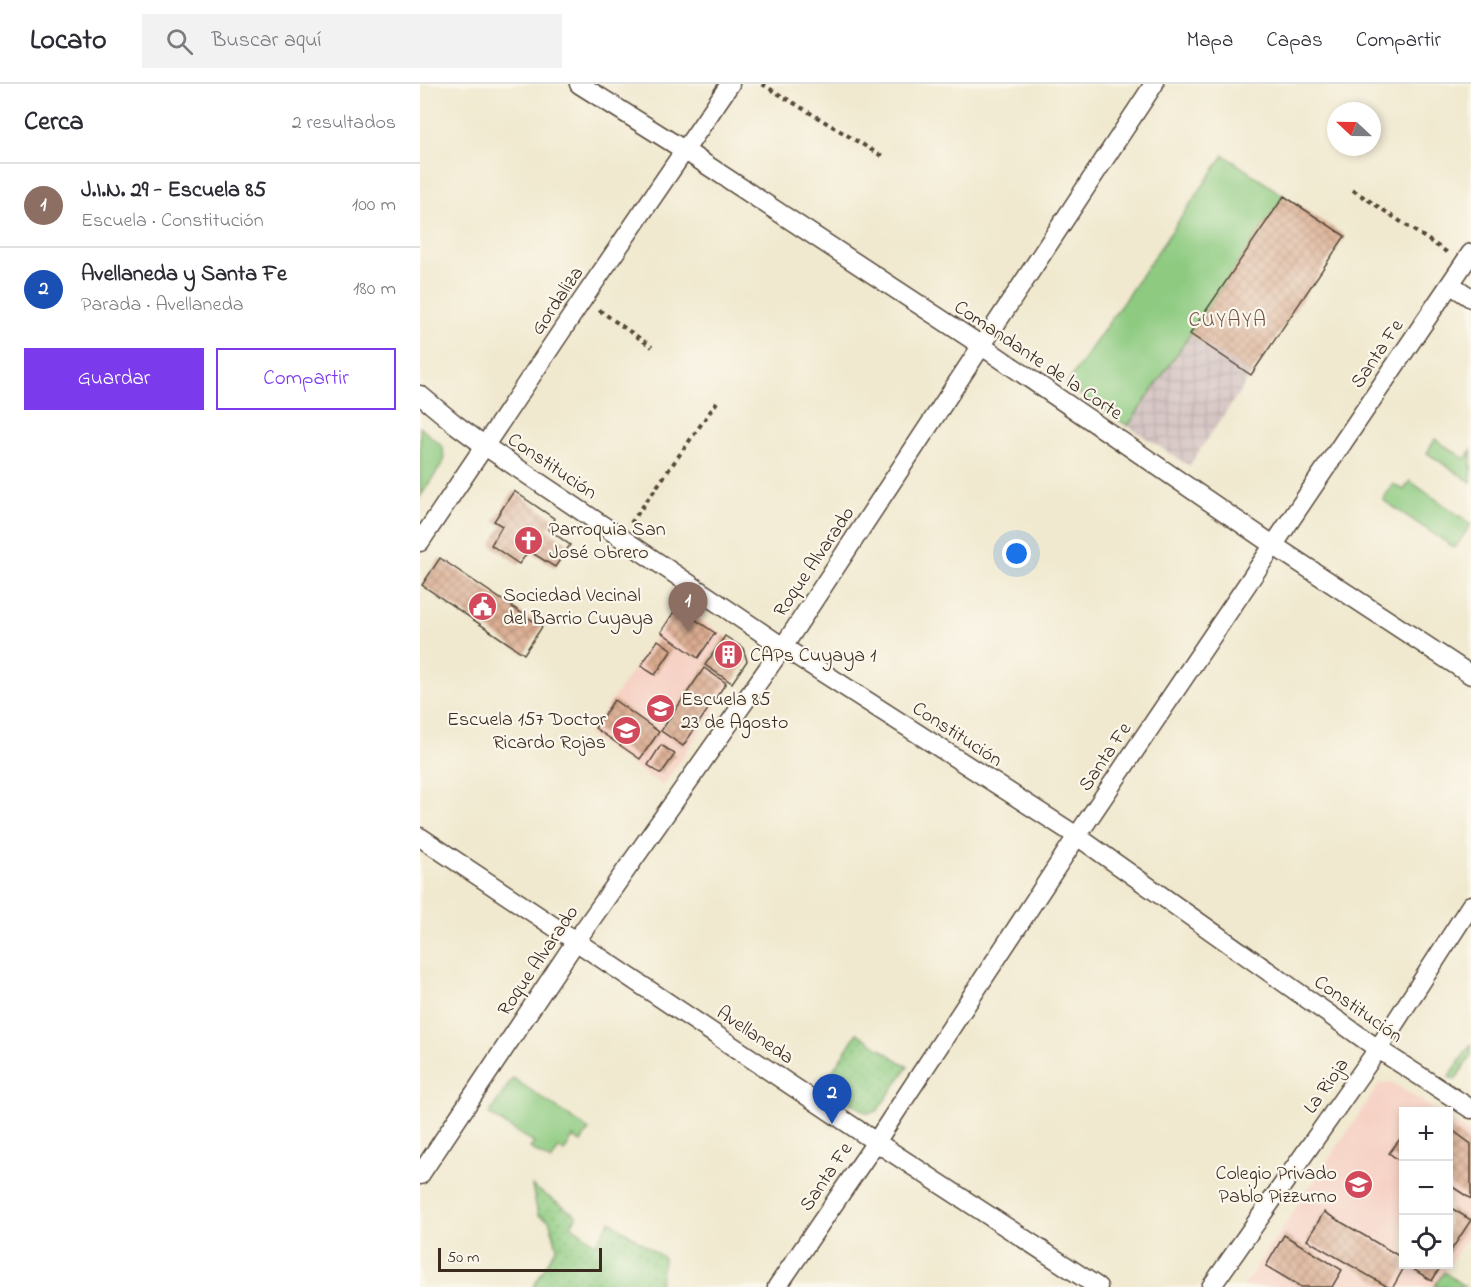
<!DOCTYPE html>
<html lang="es">
<head>
<meta charset="utf-8">
<style>
  body { margin:0; font-family:"Indie Flower",sans-serif; background:#f2f2f3; color:#2b2b33 }
  .controls { position:absolute; right:18px; bottom:18px; display:grid; overflow:hidden; border-radius:0px; box-shadow:0 3px 9px #0003 }
  .controls button { width:54px; height:54px; display:grid; place-items:center; padding:0; border:0; border-bottom:2px solid #e1e1e2; background:#fff; color:#2b2b33; font:30px sans-serif }
  .compass { position:absolute; left:907px; top:18px; width:54px; height:54px; border-radius:50%; background:#fff; box-shadow:0 3px 9px #0003; rotate:292deg }
  .scale { position:absolute; left:18px; bottom:15px; width:164px; box-sizing:border-box; padding-left:6px; border:3px solid #3b2a1e; border-top:0; font-size:16px; line-height:21px; white-space:nowrap; color:#3b2a1e; -webkit-text-stroke:4px #fbf7ec; paint-order:stroke }
  .you { position:absolute; left:597px; top:470px; width:21px; height:21px; margin:-15px; border:4px solid #fff; border-radius:50%; background:#1a73e8; box-shadow:0 0 0 9px #1a73e833 }
  .badge { display:grid; place-items:center; width:39px; height:39px; border-radius:50%; background:#7c3aed; color:#fff; font-size:20px; font-weight:700 }
  .pin { position:absolute; translate:-50% -50px; filter:drop-shadow(0 2px 3px #0008) }
  .pin::after { content:''; position:absolute; top:32px; width:21px; height:18px; background:inherit; clip-path:polygon(0 0,100% 0,50% 100%) }
  .list { margin:0; padding:0; list-style:none }
  h2 { display:flex; justify-content:space-between; align-items:center; height:78px; margin:0; padding:0 24px; font-size:26px }
  h2 small { font-size:20px; font-weight:400; color:#7c7c81 }
  .list li { display:grid; grid-template-columns:39px 1fr auto; gap:18px; align-items:center; box-sizing:border-box; height:84px; padding:0 24px; border-top:2px solid #e1e1e2 }
  .list b { display:block; font-size:22px; white-space:nowrap }
  .list p { margin:0; font-size:20px; white-space:nowrap; color:#7c7c81 }
  .list em { font-size:20px; font-style:normal; color:#7c7c81 }
  .actions { display:flex; gap:12px; padding:18px 24px }
  .actions a { flex:1; padding:14px 0; border:2px solid #7c3aed; border-radius:0px; text-align:center; font-size:21px; color:#7c3aed }
  .actions .main { background:#7c3aed; color:#fff }
  .icon { flex:none; width:33px; height:33px; fill:none; stroke:currentColor; stroke-width:2; stroke-linecap:round; stroke-linejoin:round }
  .map { position:relative; flex:none; width:1051px; height:1203px; overflow:hidden }
  header { display:flex; align-items:center; gap:36px; box-sizing:border-box; height:84px; padding:0 30px; background:#fff; border-bottom:2px solid #e1e1e2 }
  header strong { font-size:28px }
  nav { display:flex; gap:33px; margin-inline-start:auto; font-size:21px }
  .search { width:420px; height:54px; background:#f2f2f3; display:flex; align-items:center; gap:15px; box-sizing:border-box; padding:0 21px; border-radius:0px; color:#7c7c81; font-size:22px }
  main { display:flex }
  aside { flex:1; background:#fff }
  .map>svg:first-child { display:block }
</style>
</head>
<body>
<header>
<strong>Locato</strong>
<div class="search"><svg class="icon" aria-label="search" viewBox="0 0 24 24"><circle cx="10" cy="10" r="6"/><path d="M15 15l6 6"/></svg>Buscar aquí</div>
<nav><a>Mapa</a><a>Capas</a><a>Compartir</a></nav>
</header>
<main>
<aside>
<h2>Cerca<small>2 resultados</small></h2>
<ul class="list">
<li><span class="badge" style="background:#8d6e63">1</span><div><b>J.I.N. 29 - Escuela 85</b><p>Escuela · Constitución</p></div><em>100 m</em></li>
<li><span class="badge" style="background:#1a4fb4">2</span><div><b>Avellaneda y Santa Fe</b><p>Parada · Avellaneda</p></div><em>180 m</em></li>
</ul>
<div class="actions"><a class="main">Guardar</a><a>Compartir</a></div>
</aside>
<div class="map">
<svg width="1051" height="1203" viewBox="0 0 1051 1203">
  <defs>
    <pattern id="industrial-grid" width="8" height="8" patternUnits="userSpaceOnUse" patternTransform="scale(1.5)"><rect width="8" height="8" fill="#d1bfbf"/><path d="M0 4h8M4 0v8" fill="none" stroke="#b4a4a4"/></pattern>
    <pattern id="grass-dots" width="8" height="8" patternUnits="userSpaceOnUse" patternTransform="scale(1.5)"><rect width="8" height="8" fill="#8ecb81"/><path d="M2 2h.1M6 6h.1" fill="none" stroke="#7bae6f" stroke-width="1.8" stroke-linecap="round"/></pattern>
    <pattern id="building-cross-hatch" width="8" height="8" patternUnits="userSpaceOnUse" patternTransform="scale(1.5)"><rect width="8" height="8" fill="#daab8f"/><path d="M0 0l8 8M0 8l8-8" fill="none" stroke="#b28b74"/></pattern>
  </defs>
  <rect width="100%" height="100%" fill="#fbf7ec"/>
  <filter id="ink" filterUnits="userSpaceOnUse"><feTurbulence type="fractalNoise" baseFrequency=".0167" numOctaves="2"/><feDisplacementMap in="SourceGraphic" scale="12" xChannelSelector="R" yChannelSelector="G"/><feConvolveMatrix kernelMatrix="1 2 1 2 8 2 1 2 1" color-interpolation-filters="sRGB"/></filter>
  <filter id="wash" filterUnits="userSpaceOnUse"><feTurbulence type="fractalNoise" baseFrequency=".008" numOctaves="4" result="noise"/><feDisplacementMap in="SourceGraphic" scale="24" xChannelSelector="R" yChannelSelector="G"/><feGaussianBlur stdDeviation="1.35" result="paint"/><feColorMatrix in="noise" values="0 0 0 0 0 0 0 0 0 0 0 0 0 0 0 0 0 1.4 0 .05"/><feComposite in="paint" operator="in"/></filter>
  <g filter="url(#wash)">
    <rect width="100%" height="100%" fill="#f0e9cf"/>
    <!-- built -->
    <path fill="#f6d2c5" d="M258 520 305 552 285 580 312 599 243 702 168 651Z
      M972 998 1016 1027 984 1028V1180H1028L1029 1036 1051 1051V1148L1014 1203H823L959 1000Z"/>
    <!-- industrial -->
    <path fill="url(#industrial-grid)" d="M770 250 831 291 769 382 708 342Z"/>
    <!-- grass -->
    <path fill="url(#grass-dots)" stroke="#647a50" stroke-width="1.5" d="M437 949 488 983 457 1027 447 1029 404 1000Z
      M1051 960V972L1035 996 1029 993Z
      M112 1102 157 1132 151 1141 176 1160 190 1137 244 1174 239 1203H113L137 1163 129 1136 118 1131Z"/>
    <!-- green -->
    <path fill="#8ecb81" stroke="#647a50" stroke-width="1.5" d="M804 71 864 112 708 342 646 301Z
      M0 343 23 363 24 377 0 413Z
      M1015 355 1045 375 1051 366V398L1007 369Z
      M990 397 1051 440 1035 464 963 416 973 400 984 406Z
      M93 994 169 1046 161 1058 153 1053 144 1068 139 1064 131 1077 110 1064 114 1059 69 1030Z
      M1024 1188 1045 1203H1014Z"/>
    <g id="blocks">
      <!-- building -->
      <path fill="url(#building-cross-hatch)" d="M864 112 925 152 831 291 770 250Z
        M94 407 135 435 128 445 150 461 135 483 109 467 99 480 71 461 82 442 74 437Z
        M20 474 122 543 104 570 2 501Z
        M257 523 295 549 278 574 241 548Z
        M305 552 323 564 327 577 312 599 285 581Z
        M238 556 252 566 235 591 221 582Z
        M284 584 306 599 263 662 241 647Z
        M194 616 239 648 220 675 175 644Z
        M241 661 255 670 241 690 228 681Z
        M1028 1043 1051 1060V1115L1028 1100Z
        M984 1050V1080L969 1069Z
        M1031 1124 1051 1136 1028 1171V1129Z
        M904 1128 984 1175V1180H986L973 1203H968L887 1156Z
        M864 1151 922 1186 912 1203H881L846 1182Z
        M995 1180H1022L1012 1197 993 1185Z"/>
    </g>
  </g>
  <g filter="url(#ink)">
    <use href="#blocks" fill-opacity="0" stroke="#564739" stroke-width="1.5"/>
    <g fill="none" stroke-linecap="round" stroke-linejoin="round">
      <defs>
        <path id="street" d="M159 0 264 66 562 262 853 461 1051 591
          M1030 200 1051 214
          M0 311 35 340 65 362 363 563 657 752 958 965 1051 1025
          M0 458 163 215 310 0
          M0 753 456 1058 678 1203
          M0 1091 156 857 363 563 734 0
          M357 1203 456 1058 657 752 1051 169
          M791 1203 958 965 1051 821"/>
      </defs>
      <!-- street casing -->
      <use href="#street" stroke="#564739" stroke-width="21"/>
      <!-- path -->
      <path stroke="#564739" stroke-width="4" stroke-dasharray="4.5 4.5" stroke-linecap="butt" d="M342 0 465 74
        M933 106 1028 169
        M179 226 232 263
        M211 439 297 318"/>
      <!-- street -->
      <use href="#street" stroke="#fff" stroke-width="18"/>
    </g>
  </g>
  <!-- icons -->
  <defs>
    <symbol id="church-disc" viewBox="-11 -11 22 22"><circle r="9.5" fill="#d1495b" stroke="#fbf7ec"/><path d="M-1.2-6h2.4v3.5h3.3v2.4h-3.3V6h-2.4V-.1h-3.3v-2.4h3.3Z" fill="#fff"/></symbol>
    <symbol id="civic-disc" viewBox="-11 -11 22 22"><circle r="9.5" fill="#d1495b" stroke="#fbf7ec"/><path d="M-.6-6.5H3V-4.5H.6V-3L4-1V1h2V6H-6V1h2V-1L-.6-3ZM-1.2 2.5V6h2.4V2.5Z" fill="#fff"/></symbol>
    <symbol id="building-disc" viewBox="-11 -11 22 22"><circle r="9.5" fill="#d1495b" stroke="#fbf7ec"/><path d="M-4-6H4V6H1V3H-1V6H-4ZM-2.5-4.3h1.7v1.8h-1.7ZM.8-4.3h1.7v1.8H.8ZM-2.5-1h1.7V.8h-1.7ZM.8-1h1.7V.8H.8Z" fill="#fff"/></symbol>
    <symbol id="school-disc" viewBox="-11 -11 22 22"><circle r="9.5" fill="#d1495b" stroke="#fbf7ec"/><path d="M0-5L7-2L0 1L-7-2ZM-4 1L0 2.5L4 1V4Q0 6-4 4Z" fill="#fff"/></symbol>
  </defs>
  <g fill-rule="evenodd">
    <use href="#church-disc" x="92" y="440" width="33" height="33"/>
    <use href="#civic-disc" x="46" y="506" width="33" height="33"/>
    <use href="#building-disc" x="292" y="554" width="33" height="33"/>
    <use href="#school-disc" x="224" y="608" width="33" height="33"/>
    <use href="#school-disc" x="190" y="630" width="33" height="33"/>
    <use href="#school-disc" x="922" y="1084" width="33" height="33"/>
  </g>
  <g text-anchor="middle" stroke-width="4.5" stroke-linejoin="round" paint-order="stroke">
    <!-- street labels -->
    <g font-size="20" fill="#3b2a1e" stroke="#fbf7ec">
      <text transform="translate(136 216) rotate(-56)" y="7">Gordaliza</text>
      <text transform="translate(956 269) rotate(-56)" y="7">Santa Fe</text>
      <text transform="translate(619 275) rotate(34)" y="7">Comandante de la Corte</text>
      <text transform="translate(133 381) rotate(34)" y="7">Constitución</text>
      <text transform="translate(393 477) rotate(-56)" y="7">Roque Alvarado</text>
      <text transform="translate(538 649) rotate(33)" y="7">Constitución</text>
      <text transform="translate(684 672) rotate(-56)" y="7">Santa Fe</text>
      <text transform="translate(117 876) rotate(-56)" y="7">Roque Alvarado</text>
      <text transform="translate(939 924) rotate(35)" y="7">Constitución</text>
      <text transform="translate(336 950) rotate(34)" y="7">Avellaneda</text>
      <text transform="translate(905 1001) rotate(-55)" y="7">La Rioja</text>
      <text transform="translate(405 1092) rotate(-56)" y="7">Santa Fe</text>
    </g>
    <!-- poi labels -->
    <g font-size="20" fill="#3b2a1e" stroke="#fbf7ec" text-anchor="start">
      <text x="129" y="451">Parroquia San<tspan x="129" dy="23">José Obrero</tspan></text>
      <text x="83" y="517">Sociedad Vecinal<tspan x="83" dy="23">del Barrio Cuyaya</tspan></text>
      <text x="330" y="577">CAPs Cuyaya 1</text>
      <text x="261" y="621">Escuela 85<tspan x="261" dy="23">23 de Agosto</tspan></text>
      <text x="186" y="641" text-anchor="end">Escuela 157 Doctor<tspan x="186" dy="23">Ricardo Rojas</tspan></text>
      <text x="917" y="1095" text-anchor="end">Colegio Privado<tspan x="917" dy="23">Pablo Pizzurno</tspan></text>
    </g>
    <!-- neighbourhood labels -->
    <g font-size="21" letter-spacing="1.5" fill="#735746" stroke="#fbf7ec">
      <text x="808" y="242">CUYAYA</text>
    </g>
  </g>
</svg>
<div class="controls">
<button>+</button>
<button>−</button>
<button><svg class="icon" aria-label="locate" viewBox="0 0 24 24"><circle cx="12" cy="12" r="6"/><path d="M12 2v4M12 18v4M2 12h4M18 12h4"/></svg></button>
</div>
<svg class="compass" viewBox="-18 -18 36 36"><path d="M0-13l5 13h-10z" fill="#e53935"/><path d="M0 13l5-13h-10z" fill="#7c7c81"/></svg>
<div class="scale">50 m</div>
<div class="you"></div>
<div class="pin badge" style="left:268px;top:548px;background:#8d6e63">1</div>
<div class="pin badge" style="left:412px;top:1040px;background:#1a4fb4">2</div>
</div>
</main>
</body>
</html>
